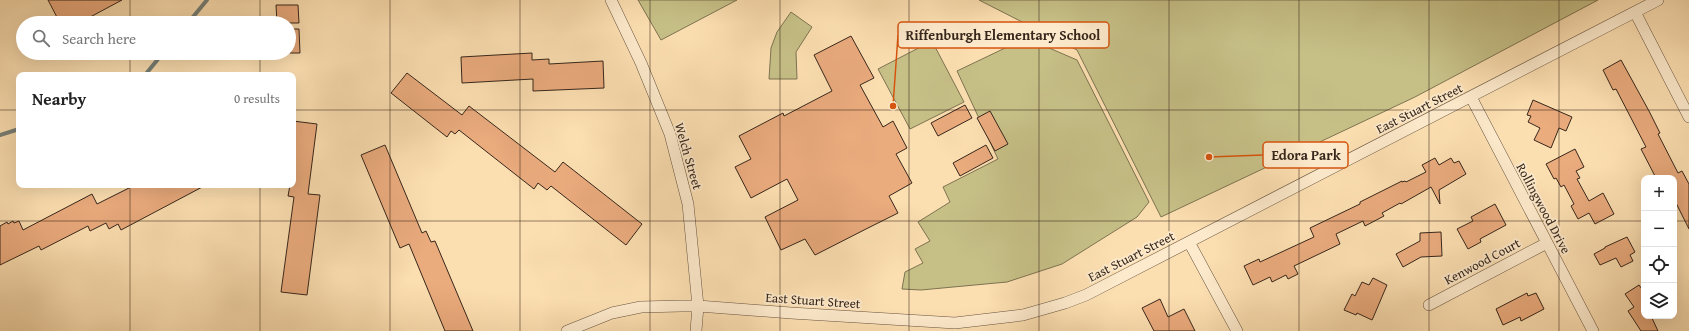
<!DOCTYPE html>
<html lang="en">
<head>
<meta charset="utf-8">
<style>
  body { margin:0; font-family:"Gentium Book Plus",serif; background:#f2f2f2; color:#222 }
  .controls { position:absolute; right:12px; bottom:12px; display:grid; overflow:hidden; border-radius:8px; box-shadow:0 4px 16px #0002 }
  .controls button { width:36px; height:36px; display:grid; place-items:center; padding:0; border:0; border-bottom:1px solid #e0e0e0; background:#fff; color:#222; font:20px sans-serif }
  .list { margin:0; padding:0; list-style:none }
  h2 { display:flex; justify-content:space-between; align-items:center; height:52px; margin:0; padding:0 16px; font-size:17px }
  h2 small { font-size:13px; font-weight:400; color:#767676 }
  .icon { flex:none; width:22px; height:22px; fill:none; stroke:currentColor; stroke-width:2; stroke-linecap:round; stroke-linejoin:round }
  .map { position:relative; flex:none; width:1689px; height:331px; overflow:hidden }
  .search { position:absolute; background:#fff; box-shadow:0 4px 16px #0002; left:16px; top:16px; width:280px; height:44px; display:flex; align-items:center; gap:10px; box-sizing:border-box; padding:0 14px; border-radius:22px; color:#767676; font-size:15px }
  .panel { position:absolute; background:#fff; box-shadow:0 4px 16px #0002; left:16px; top:72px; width:280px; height:116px; border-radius:8px }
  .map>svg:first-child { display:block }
</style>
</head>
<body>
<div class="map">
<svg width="1689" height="331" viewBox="0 0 1689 331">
  <rect width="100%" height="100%" fill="#fcdfb1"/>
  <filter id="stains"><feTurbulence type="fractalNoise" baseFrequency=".005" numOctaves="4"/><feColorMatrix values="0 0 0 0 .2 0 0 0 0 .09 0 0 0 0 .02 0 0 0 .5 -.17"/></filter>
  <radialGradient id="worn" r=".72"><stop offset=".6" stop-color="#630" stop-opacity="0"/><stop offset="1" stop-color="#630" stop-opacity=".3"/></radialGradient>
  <!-- green -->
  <path fill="#c6c087" stroke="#7e7351" d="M638 0H737L661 40Z
    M979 0H1598L1415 97 1161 217 1077 50Z
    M791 12 812 27 796 52 797 79H769L771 48 777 32Z
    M1026 38 1077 60 1149 202 1137 217 1062 264 1007 282 921 290 902 289 905 272 923 263 915 249 930 241 918 222 950 202 943 187 998 159 957 71Z
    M932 41 964 102 910 129 878 69Z"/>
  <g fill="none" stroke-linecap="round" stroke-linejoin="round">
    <!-- stream -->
    <path stroke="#767f77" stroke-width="4" d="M188 23 207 0
      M145 75 163 53
      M0 135 19 129"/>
  </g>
  <!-- building -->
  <path fill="#eaab7d" stroke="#36261b" d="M48 0H122L79 23H60Z
    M276 5H298L299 23H277Z
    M289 29H299L300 53H289Z
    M851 36 874 78 860 85 883 127 893 121 907 148 896 154 912 183 889 196 898 213 866 229 815 255 805 239 781 250 765 217 798 200 787 179 751 198 735 167 751 159 739 136 783 113 784 116 832 91 814 55Z
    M532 53V60L549 59V64L603 61 604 88 533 91V79L462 83 461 57Z
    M1621 60 1649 111 1660 133 1658 134 1678 173 1682 171 1689 184V229L1674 199V178H1656L1641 149 1646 147 1616 89 1613 90 1603 70Z
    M407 73 462 115 469 106 555 172 563 162 642 224 626 245 551 186 547 190 538 183 534 189 459 130 455 134 451 131 447 137 391 93Z
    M1533 100 1572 117 1566 131 1559 128 1551 148 1534 140 1540 128 1528 122 1531 116 1527 115Z
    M965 105 972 118 938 136 931 123Z
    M990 111 1008 144 995 151 977 118Z
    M293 121 317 124 308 194 320 195 307 295 281 292 294 197 288 196 290 185H293Z
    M385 145 422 233 426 231 431 242 435 241 473 331H445L409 244 400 248 361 155Z
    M986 145 993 158 960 176 953 163Z
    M1575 149 1584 167 1576 171 1580 178 1577 179 1589 201 1603 193 1614 214 1595 224 1589 213 1578 219 1571 206 1574 204 1564 185 1561 187 1556 178 1554 179 1546 164Z
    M1435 158 1439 165 1451 158 1454 163 1459 161 1466 174 1439 190 1440 204 1431 187 1401 204 1400 203 1382 213 1384 216 1365 226 1363 221 1336 234 1340 244 1294 266 1298 274 1288 279 1286 275 1272 282 1270 277 1253 285 1244 266 1259 259 1260 262 1314 237 1310 228 1360 204V202L1402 181V182L1405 181 1406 182 1426 172 1422 165Z
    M135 185H206L121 230 118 224 109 229 106 223 90 231 88 226 41 250 39 246 0 265V226L7 222 8 224 13 221 14 223 19 221 23 230 92 194 97 204Z
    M1495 204 1506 225 1480 239 1481 242 1468 249 1457 229 1473 221 1471 217Z
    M1441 232 1442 256 1421 257 1403 267 1396 254 1420 241V233Z
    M1627 237 1635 252 1630 255 1633 261 1621 267 1616 258 1600 265 1594 254 1605 248V247Z
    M1373 278 1387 285 1373 318 1372 320 1357 313 1356 315 1344 310 1352 294 1355 296 1362 282 1369 285Z
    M1639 285 1644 292V316H1651L1658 331H1641L1628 311 1634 307 1625 294Z
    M1527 293 1528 296 1536 293 1544 309 1521 321 1520 317 1503 325 1496 309Z
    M1160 299 1168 317 1184 309 1195 331H1154L1142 308Z"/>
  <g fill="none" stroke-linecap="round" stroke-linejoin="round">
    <defs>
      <path id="minor" d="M611 0 641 63 670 134 688 204 698 306 696 331
        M1635 12 1689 117
        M1471 97 1593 331
        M1189 242 1237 331
        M1429 305 1547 243
        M567 331 612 313 641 307 681 306H698L791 313 955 323 1023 315 1065 303 1086 295 1658 0"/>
    </defs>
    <!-- minor casing -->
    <use href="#minor" stroke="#685440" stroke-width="12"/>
    <!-- minor -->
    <use href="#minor" stroke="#fdeacc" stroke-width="11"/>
  </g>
  <!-- grid -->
  <path fill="none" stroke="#36261b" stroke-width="1" stroke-opacity="0.55" d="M130 0V23M260 0V23M390 0V331M520 0V331M650 0V331M780 0V331M909 0V331M1039 0V331M1169 0V331M1299 0V331M1429 0V331M1559 0V331M130 53V75M260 53V75M0 110H19M293 110H1689M130 185V331M260 185V331M0 221H1644M1674 221H1689"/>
  <g text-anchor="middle" stroke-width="3.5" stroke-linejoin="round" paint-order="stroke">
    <!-- street labels -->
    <g font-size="13" fill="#36261b" stroke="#fdeacc">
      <text transform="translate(1419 108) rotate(-27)" y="5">East Stuart Street</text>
      <text transform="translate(689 156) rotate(74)" y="5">Welch Street</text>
      <text transform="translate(1544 208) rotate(62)" y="5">Rollingwood Drive</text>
      <text transform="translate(1131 256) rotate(-27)" y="5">East Stuart Street</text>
      <text transform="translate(1482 261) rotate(-28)" y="5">Kenwood Court</text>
      <text transform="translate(813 300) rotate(4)" y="5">East Stuart Street</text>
    </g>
  </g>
  <!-- callouts -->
  <path fill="none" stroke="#d6540e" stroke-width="1.5" d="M893 106L898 35M1209 157L1263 155"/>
  <g fill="#d6540e" stroke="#fdeacc" stroke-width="1.5">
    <circle cx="893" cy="106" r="4"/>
    <circle cx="1209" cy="157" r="4"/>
  </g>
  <g fill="#fdeacc" stroke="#d6540e" stroke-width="1.5">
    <rect x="898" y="22" width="211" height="26" rx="4"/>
    <rect x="1263" y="142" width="85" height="26" rx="4"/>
  </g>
  <g font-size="14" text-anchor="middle" font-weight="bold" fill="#36261b">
    <text x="1003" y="40">Riffenburgh Elementary School</text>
    <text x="1306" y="160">Edora Park</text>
  </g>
  <rect width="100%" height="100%" filter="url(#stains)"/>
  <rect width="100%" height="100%" fill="url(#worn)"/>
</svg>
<div class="controls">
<button>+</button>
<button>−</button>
<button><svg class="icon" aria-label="locate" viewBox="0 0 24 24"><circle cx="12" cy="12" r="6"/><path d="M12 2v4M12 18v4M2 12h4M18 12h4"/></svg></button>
<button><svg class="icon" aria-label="layers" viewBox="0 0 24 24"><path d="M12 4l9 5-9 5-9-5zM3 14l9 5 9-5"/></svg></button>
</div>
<div class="search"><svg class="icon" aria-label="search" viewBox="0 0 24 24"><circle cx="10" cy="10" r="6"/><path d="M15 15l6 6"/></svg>Search here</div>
<section class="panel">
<h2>Nearby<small>0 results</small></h2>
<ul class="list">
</ul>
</section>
</div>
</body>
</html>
